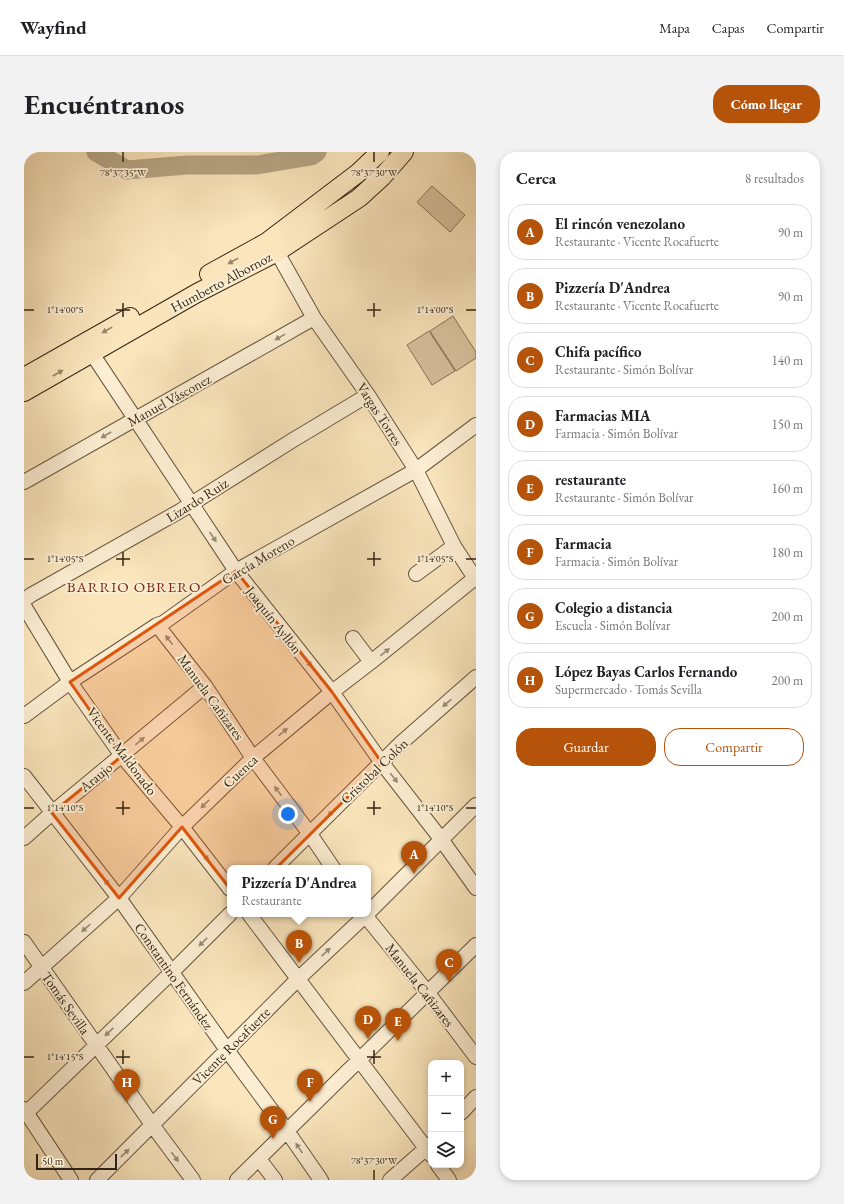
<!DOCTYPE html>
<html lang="es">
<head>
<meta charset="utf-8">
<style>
  body { margin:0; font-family:"EB Garamond",serif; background:#f2f2f2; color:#202124 }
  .controls { position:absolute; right:12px; bottom:12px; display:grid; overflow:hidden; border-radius:8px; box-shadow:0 2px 6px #0003 }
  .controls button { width:36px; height:36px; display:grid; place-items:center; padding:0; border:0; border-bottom:1px solid #e0e0e0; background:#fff; color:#202124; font:20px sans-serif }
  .scale { position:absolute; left:12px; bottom:10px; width:81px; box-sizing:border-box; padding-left:4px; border:2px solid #332515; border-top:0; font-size:11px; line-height:14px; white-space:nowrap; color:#332515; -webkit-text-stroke:3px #fceed3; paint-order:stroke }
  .you { position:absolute; left:264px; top:662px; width:14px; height:14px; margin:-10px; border:3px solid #fff; border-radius:50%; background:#1a73e8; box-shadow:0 0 0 6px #1a73e833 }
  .badge { display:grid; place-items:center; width:26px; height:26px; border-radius:50%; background:#b45309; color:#fff; font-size:13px; font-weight:700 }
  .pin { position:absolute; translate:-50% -33px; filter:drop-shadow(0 1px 2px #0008) }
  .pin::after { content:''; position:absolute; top:21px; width:14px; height:12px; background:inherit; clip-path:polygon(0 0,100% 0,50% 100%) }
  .popup { position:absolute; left:203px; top:713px; width:144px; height:52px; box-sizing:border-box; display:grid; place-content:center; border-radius:8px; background:#fff; filter:drop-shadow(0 1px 3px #0005); font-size:13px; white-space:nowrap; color:#757577 }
  .popup b { font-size:15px; color:#202124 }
  .popup::after { content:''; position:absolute; left:50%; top:100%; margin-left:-8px; border:8px solid transparent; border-top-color:#fff }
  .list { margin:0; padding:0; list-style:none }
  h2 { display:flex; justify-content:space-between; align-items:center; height:52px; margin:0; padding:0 16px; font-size:17px }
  h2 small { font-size:13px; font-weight:400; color:#757577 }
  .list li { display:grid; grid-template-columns:26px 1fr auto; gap:12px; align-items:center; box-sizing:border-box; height:56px; margin:0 8px 8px; padding:0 8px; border:1px solid #e0e0e0; border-radius:16px }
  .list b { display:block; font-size:15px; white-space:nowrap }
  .list p { margin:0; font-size:13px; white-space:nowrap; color:#757577 }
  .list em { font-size:13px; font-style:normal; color:#757577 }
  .actions { display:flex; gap:8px; padding:12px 16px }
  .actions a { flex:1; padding:9px 0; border:1px solid #b45309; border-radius:16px; text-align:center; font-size:14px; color:#b45309 }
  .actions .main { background:#b45309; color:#fff }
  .icon { flex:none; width:22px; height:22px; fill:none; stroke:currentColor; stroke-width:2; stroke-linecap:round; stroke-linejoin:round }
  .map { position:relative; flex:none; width:452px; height:1028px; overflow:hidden; border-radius:16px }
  header { display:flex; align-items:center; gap:24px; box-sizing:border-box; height:56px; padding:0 20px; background:#fff; border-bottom:1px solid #e0e0e0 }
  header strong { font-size:19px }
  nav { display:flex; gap:22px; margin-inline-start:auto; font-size:14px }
  .intro { display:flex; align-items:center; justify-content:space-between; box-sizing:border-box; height:96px; padding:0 24px }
  h1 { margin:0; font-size:28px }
  .button { padding:10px 18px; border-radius:16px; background:#b45309; color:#fff; font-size:14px; font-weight:700 }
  main { display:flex; gap:24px; padding:0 24px }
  aside { flex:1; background:#fff; border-radius:16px; box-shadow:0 2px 6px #0003 }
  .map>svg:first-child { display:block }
</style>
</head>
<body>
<header>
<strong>Wayfind</strong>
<nav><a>Mapa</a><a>Capas</a><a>Compartir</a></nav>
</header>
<div class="intro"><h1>Encuéntranos</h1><a class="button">Cómo llegar</a></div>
<main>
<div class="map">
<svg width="452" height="1028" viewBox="0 0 452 1028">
  <rect width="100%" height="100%" fill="#fae5bc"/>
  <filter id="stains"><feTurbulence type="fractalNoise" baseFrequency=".005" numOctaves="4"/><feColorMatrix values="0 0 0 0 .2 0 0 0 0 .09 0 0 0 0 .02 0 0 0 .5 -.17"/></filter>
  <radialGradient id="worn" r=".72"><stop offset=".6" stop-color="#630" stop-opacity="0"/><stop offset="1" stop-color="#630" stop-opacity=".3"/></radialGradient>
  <!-- green -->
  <path fill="#d8c4a0" stroke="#86745a" d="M408 34 441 63 426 80 393 50Z
    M429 164 452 200V206L432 219 406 179Z
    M405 179 431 219 408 233 383 193Z"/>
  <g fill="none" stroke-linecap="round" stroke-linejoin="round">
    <!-- river -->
    <path stroke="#b6a483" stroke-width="19" d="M72 0 103 18 163 13H233L287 4 293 0"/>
    <defs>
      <path id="minor" d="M246 93 253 100 290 166 344 243 392 318 430 394 452 428
        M63 194 212 419 308 540 358 611 417 687 452 736
        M0 330 290 166
        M392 422 430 394
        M0 448 7 443 156 359 269 288 344 243
        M0 454 46 530 98 604 158 675 206 737
        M133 473 181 534 229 606 286 682 309 716
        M329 486 347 510
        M0 564 46 530 133 473 139 471 212 419 392 318 452 273
        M0 624 95 746 203 898 263 979 297 1028
        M0 686 28 661 181 534
        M251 716 377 591 452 525
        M344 761 452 653
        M225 762 407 1003
        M340 762 404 841 452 905
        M0 790 129 974 169 1028
        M0 831 95 746 158 675 229 606 308 540 347 510 451 426
        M0 957 47 1028
        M437 961 452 945
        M0 963 147 821 206 762
        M235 1007 251 1028
        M414 1013 425 1028
        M73 1028 274 827 343 762
        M213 1028 452 793
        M366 1028 407 992"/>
      <path id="major" d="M185 122 243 90 334 21 356 0
        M0 225 106 165
        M0 240 173 141 253 100 335 46 358 25 380 0"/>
    </defs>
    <!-- minor casing -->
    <use href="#minor" stroke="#65553f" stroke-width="16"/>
    <!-- major casing -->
    <use href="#major" stroke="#332515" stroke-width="20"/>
    <!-- minor -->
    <use href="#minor" stroke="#fceed3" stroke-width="14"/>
    <!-- major -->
    <use href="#major" stroke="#fae5bc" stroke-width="18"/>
  </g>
  <!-- one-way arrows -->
  <defs><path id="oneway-solid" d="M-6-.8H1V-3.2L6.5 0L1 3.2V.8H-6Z"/></defs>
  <g fill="#968568">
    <use href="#oneway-solid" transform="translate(209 109) rotate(151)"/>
    <use href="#oneway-solid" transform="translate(83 178) rotate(151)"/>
    <use href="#oneway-solid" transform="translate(34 221) rotate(-30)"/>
  </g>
  <g fill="#988a74">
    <use href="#oneway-solid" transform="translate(256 185) rotate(151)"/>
    <use href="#oneway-solid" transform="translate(82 283) rotate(150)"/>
    <use href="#oneway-solid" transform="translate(189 385) rotate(56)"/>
    <use href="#oneway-solid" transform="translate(145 488) rotate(-127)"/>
    <use href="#oneway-solid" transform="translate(361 500) rotate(-39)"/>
    <use href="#oneway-solid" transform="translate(284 510) rotate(52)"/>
    <use href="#oneway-solid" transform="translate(423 551) rotate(139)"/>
    <use href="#oneway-solid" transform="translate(259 580) rotate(-40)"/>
    <use href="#oneway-solid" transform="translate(116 589) rotate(-40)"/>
    <use href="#oneway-solid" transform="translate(370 626) rotate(52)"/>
    <use href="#oneway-solid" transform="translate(254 639) rotate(-127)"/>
    <use href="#oneway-solid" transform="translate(181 652) rotate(136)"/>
    <use href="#oneway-solid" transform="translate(308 660) rotate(136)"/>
    <use href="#oneway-solid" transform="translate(181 704) rotate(52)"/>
    <use href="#oneway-solid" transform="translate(84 732) rotate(-128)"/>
    <use href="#oneway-solid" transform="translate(62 776) rotate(138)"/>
    <use href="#oneway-solid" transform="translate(179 790) rotate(135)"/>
    <use href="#oneway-solid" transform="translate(302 800) rotate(-43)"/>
    <use href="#oneway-solid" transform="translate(85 880) rotate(136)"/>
    <use href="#oneway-solid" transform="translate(275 996) rotate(-124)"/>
    <use href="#oneway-solid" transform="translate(101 1001) rotate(-44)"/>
    <use href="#oneway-solid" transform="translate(151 1005) rotate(53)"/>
  </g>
  <!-- marked area -->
  <path fill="#df560c" fill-opacity="0.2" stroke="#df560c" stroke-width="3" stroke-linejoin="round" d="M212 419 308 540 358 611 217 751 158 675 95 746 28 661 98 604 46 530Z"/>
  <!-- ticks -->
  <path fill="none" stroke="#332515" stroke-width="1.5" d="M99 0V10M350 0V10M99 151V165M350 151V165M0 158H10M92 158H106M343 158H357M442 158H452M99 400V414M350 400V414M0 407H10M92 407H106M343 407H357M442 407H452M99 649V663M350 649V663M0 656H10M92 656H106M343 656H357M442 656H452M99 898V912M350 898V912M0 905H10M92 905H106M343 905H357M350 1018V1028"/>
  <g text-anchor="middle" stroke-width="4" stroke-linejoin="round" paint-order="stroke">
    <!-- street labels -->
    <g font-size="14" fill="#332515" stroke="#fceed3">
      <text transform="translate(197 130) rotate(-28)" y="5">Humberto Albornoz</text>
      <text transform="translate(145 248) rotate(-29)" y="5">Manuel Vásconez</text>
      <text transform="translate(356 262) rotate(57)" y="5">Vargas Torres</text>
      <text transform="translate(173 348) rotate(-32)" y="5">Lizardo Ruiz</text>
      <text transform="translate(234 408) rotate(-31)" y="5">García Moreno</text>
      <text transform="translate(250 468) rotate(52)" y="5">Joaquín Ayllón</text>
      <text transform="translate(187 545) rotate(54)" y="5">Manuela Cañizares</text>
      <text transform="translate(98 599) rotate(53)" y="5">Vicente Maldonado</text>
      <text transform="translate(216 619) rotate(-43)" y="5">Cuenca</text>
      <text transform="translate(350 619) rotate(-44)" y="5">Cristobal Colón</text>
      <text transform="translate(72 625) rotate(-39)" y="5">Araujo</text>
      <text transform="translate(150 824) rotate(55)" y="5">Constantino Fernández</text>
      <text transform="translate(396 833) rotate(52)" y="5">Manuela Cañizares</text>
      <text transform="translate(42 851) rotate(55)" y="5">Tomás Sevilla</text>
      <text transform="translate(207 894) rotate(-45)" y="5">Vicente Rocafuerte</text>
    </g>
    <!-- neighbourhood labels -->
    <g font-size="15" letter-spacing="1" fill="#7a1f14" stroke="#fceed3">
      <text x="110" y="440">BARRIO OBRERO</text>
    </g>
  </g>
  <g font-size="10" text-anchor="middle" fill="#332515" stroke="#fceed3" stroke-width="4" stroke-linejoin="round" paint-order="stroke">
    <text x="99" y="24">78°37'35"W</text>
    <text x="350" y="24">78°37'30"W</text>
    <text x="41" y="161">1°14'00"S</text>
    <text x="411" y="161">1°14'00"S</text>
    <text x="41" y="410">1°14'05"S</text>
    <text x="411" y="410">1°14'05"S</text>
    <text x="41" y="659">1°14'10"S</text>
    <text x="411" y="659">1°14'10"S</text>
    <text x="41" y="908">1°14'15"S</text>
    <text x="350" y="1012">78°37'30"W</text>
  </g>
  <rect width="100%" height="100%" filter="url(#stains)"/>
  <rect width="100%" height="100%" fill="url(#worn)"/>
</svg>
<div class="controls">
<button>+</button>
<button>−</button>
<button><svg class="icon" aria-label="layers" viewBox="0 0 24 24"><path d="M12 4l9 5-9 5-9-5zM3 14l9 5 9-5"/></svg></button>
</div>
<div class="scale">50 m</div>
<div class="you"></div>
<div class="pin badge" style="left:390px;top:722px">A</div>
<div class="pin badge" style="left:275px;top:811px">B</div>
<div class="popup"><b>Pizzería D'Andrea</b>Restaurante</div>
<div class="pin badge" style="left:425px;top:830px">C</div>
<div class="pin badge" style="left:344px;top:887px">D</div>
<div class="pin badge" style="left:374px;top:889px">E</div>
<div class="pin badge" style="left:286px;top:950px">F</div>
<div class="pin badge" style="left:249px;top:987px">G</div>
<div class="pin badge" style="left:103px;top:950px">H</div>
</div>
<aside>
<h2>Cerca<small>8 resultados</small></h2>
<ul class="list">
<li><span class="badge">A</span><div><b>El rincón venezolano</b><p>Restaurante · Vicente Rocafuerte</p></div><em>90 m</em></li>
<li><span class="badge">B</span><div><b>Pizzería D'Andrea</b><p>Restaurante · Vicente Rocafuerte</p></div><em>90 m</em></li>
<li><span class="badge">C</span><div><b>Chifa pacífico</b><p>Restaurante · Simón Bolívar</p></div><em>140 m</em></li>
<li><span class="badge">D</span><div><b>Farmacias MIA</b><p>Farmacia · Simón Bolívar</p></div><em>150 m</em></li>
<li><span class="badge">E</span><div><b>restaurante</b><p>Restaurante · Simón Bolívar</p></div><em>160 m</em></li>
<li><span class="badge">F</span><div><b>Farmacia</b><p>Farmacia · Simón Bolívar</p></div><em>180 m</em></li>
<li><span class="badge">G</span><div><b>Colegio a distancia</b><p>Escuela · Simón Bolívar</p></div><em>200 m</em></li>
<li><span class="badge">H</span><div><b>López Bayas Carlos Fernando</b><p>Supermercado · Tomás Sevilla</p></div><em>200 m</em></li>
</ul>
<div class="actions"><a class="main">Guardar</a><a>Compartir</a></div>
</aside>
</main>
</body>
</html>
